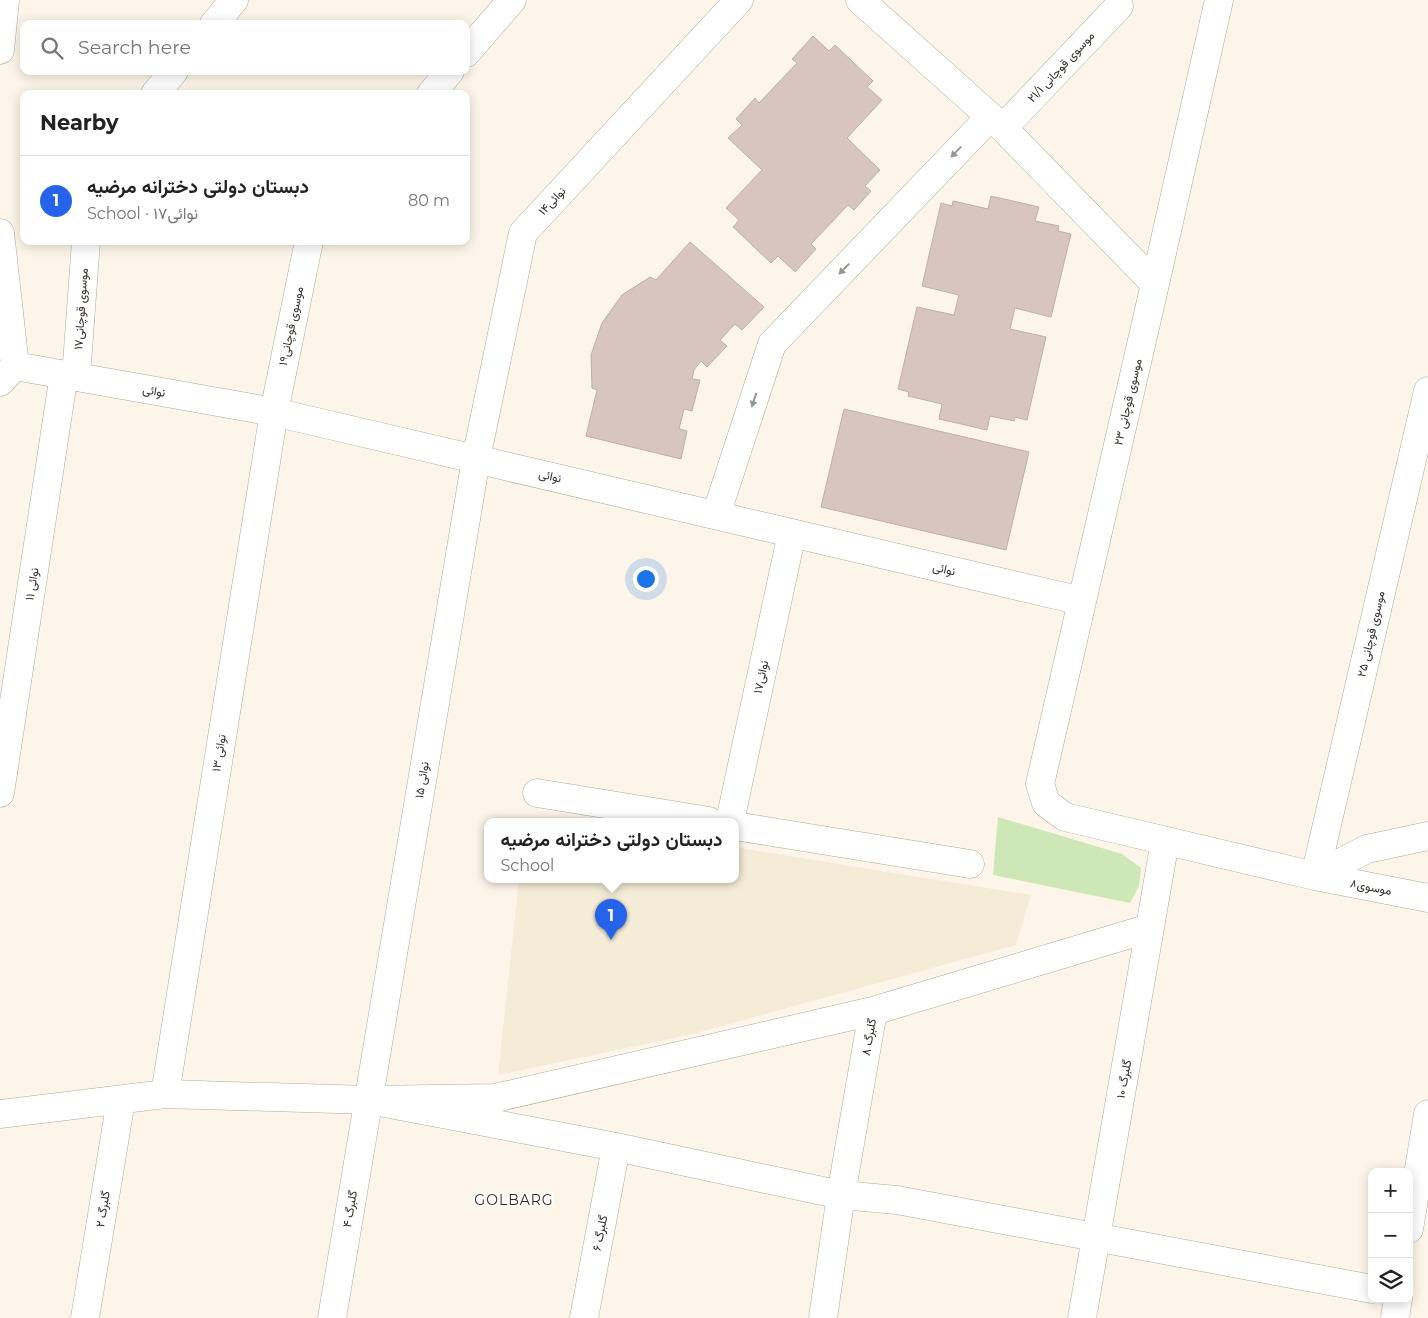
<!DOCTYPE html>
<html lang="en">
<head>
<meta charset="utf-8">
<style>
  body { margin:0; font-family:Montserrat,Vazirmatn,sans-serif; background:#f6f6f6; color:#222 }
  .controls { position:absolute; right:15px; bottom:15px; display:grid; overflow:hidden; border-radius:10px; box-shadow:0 2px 12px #0003 }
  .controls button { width:45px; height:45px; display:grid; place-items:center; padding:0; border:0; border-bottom:1px solid #e0e0e0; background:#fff; color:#222; font:25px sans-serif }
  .you { position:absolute; left:645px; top:578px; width:18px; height:18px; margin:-12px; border:4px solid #fff; border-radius:50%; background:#1a73e8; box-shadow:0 0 0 8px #1a73e833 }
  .badge { display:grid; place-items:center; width:32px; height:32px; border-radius:50%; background:#2563eb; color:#fff; font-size:16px; font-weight:700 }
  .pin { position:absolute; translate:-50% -41px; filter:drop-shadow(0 1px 2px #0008) }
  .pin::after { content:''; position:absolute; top:26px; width:18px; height:15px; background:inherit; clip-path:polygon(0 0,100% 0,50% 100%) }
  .popup { position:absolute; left:484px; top:818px; width:255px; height:65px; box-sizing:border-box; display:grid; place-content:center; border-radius:10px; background:#fff; filter:drop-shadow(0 1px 4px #0005); font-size:16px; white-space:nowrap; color:#767676 }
  .popup b { font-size:19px; color:#222 }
  .popup::after { content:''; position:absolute; left:50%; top:100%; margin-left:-10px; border:10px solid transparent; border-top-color:#fff }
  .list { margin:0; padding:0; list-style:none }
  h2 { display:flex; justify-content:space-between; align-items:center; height:65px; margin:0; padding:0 20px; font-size:21px }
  h2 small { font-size:16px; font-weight:400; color:#767676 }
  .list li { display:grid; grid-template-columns:32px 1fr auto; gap:15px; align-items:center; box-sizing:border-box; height:90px; padding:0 20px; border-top:1px solid #e0e0e0 }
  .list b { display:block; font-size:19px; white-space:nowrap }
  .list p { margin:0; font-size:16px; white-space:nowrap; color:#767676 }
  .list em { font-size:16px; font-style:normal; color:#767676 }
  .icon { flex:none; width:28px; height:28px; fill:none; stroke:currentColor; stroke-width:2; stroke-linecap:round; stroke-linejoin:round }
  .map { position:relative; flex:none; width:1428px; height:1318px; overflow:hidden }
  .search { position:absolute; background:#fff; box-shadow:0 2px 12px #0003; left:20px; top:20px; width:450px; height:55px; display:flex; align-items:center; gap:12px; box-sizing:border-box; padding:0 18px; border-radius:10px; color:#767676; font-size:19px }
  .panel { position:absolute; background:#fff; box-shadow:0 2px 12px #0003; left:20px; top:90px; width:450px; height:155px; border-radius:10px }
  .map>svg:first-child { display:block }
</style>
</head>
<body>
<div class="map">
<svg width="1428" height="1318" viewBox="0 0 1428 1318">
  <rect width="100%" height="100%" fill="#fef5ea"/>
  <!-- education -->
  <path fill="#f4ecd6" d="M735 847 1031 895 1016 945 693 1034 498 1075 519 879H735Z"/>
  <!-- green -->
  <path fill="#cde8b6" d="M998 817 1122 854 1141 868 1139 886 1130 903 993 875Z"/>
  <!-- building -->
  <path fill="#d8c5c0" stroke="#c0aea9" d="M813 36 829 51 835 45 873 81 867 87 882 100 847 138 880 170 865 186 871 191 854 210 848 205 811 244 816 249 795 272 778 256 771 263 733 227 739 220 726 208 762 170 728 138 742 125 736 119 755 98 759 103 797 63 792 59Z
    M991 196 1039 207 1035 221 1059 226 1058 231 1071 234 1051 317 1015 308 1010 329 1046 337 1027 420 1015 417 1014 421 990 416 987 430 939 419 942 404 908 396 909 392 898 389 917 307 954 315 959 295 922 286 941 203 952 206 953 201 988 209Z
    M690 242 764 307 742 330 735 324 720 340 727 346 707 367 701 361 694 370 692 379 700 380 692 411 684 409 679 429 687 431 681 459 586 436 597 390 592 388 591 355 602 323 622 295 650 277 656 280Z
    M844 409 1029 452 1006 550 821 507Z"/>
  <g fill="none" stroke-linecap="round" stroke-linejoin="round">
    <defs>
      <path id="minor" d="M860 0 1003 128 1155 284
        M1219 0 1155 284 1040 784 1046 803 1065 817 1315 876 1428 898
        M214 24 234 0
        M0 50 5 0
        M466 53 512 0
        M155 94 174 71
        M431 94 450 71
        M1003 128 1119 6
        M0 233 15 366
        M15 366 274 412 1082 601
        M76 377 86 241
        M0 382 15 366
        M716 515 772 344 990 117
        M0 793 64 374
        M537 793 709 821
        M730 821 792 533
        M735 826 970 864
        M1315 876 1428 391
        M1315 876 1367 849 1428 836
        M165 1094 274 412 309 241
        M369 1100 616 1147 841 1195 897 1200 1372 1289
        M0 1114 165 1094 369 1100 495 1098 873 1011
        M1409 1229 1428 1114
        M85 1318 121 1100
        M332 1318 476 459 523 233 739 0
        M584 1318 616 1147
        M823 1318 841 1195 873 1011 1150 928
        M1082 1318 1165 841
        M1395 1318 1398 1299"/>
    </defs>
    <!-- minor casing -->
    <use href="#minor" stroke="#b3a79a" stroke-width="29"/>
    <!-- minor -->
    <use href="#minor" stroke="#fff" stroke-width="28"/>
  </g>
  <!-- one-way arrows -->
  <defs><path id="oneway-solid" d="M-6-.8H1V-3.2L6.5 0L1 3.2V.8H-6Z" transform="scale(1.25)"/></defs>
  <g fill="#989694">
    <use href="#oneway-solid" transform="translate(956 152) rotate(134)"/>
    <use href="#oneway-solid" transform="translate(844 269) rotate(134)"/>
    <use href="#oneway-solid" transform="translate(754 400) rotate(108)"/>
  </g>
  <g text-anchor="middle" stroke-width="4.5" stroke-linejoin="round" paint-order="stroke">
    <!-- street labels -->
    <g font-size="12" fill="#322d28" stroke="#fff">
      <text transform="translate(1061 67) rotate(-47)" y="4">موسوی قوچانی ۲۱/۱</text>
      <text transform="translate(552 201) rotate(-47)" y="4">نوائی۱۴</text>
      <text transform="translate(81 309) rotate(-86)" y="4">موسوی قوچانی۱۷</text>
      <text transform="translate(291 326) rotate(-78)" y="4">موسوی قوچانی۱۹</text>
      <text transform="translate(154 391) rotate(10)" y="4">نوائی</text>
      <text transform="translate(1128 402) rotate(-77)" y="4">موسوی قوچانی ۲۳</text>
      <text transform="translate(550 476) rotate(13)" y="4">نوائی</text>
      <text transform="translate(944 569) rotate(13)" y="4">نوائی</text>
      <text transform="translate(32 584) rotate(-81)" y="4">نوائی ۱۱</text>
      <text transform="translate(1371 634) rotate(-77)" y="4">موسوی قوچانی ۲۵</text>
      <text transform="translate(761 677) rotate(-78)" y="4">نوائی۱۷</text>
      <text transform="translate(219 753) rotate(-81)" y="4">نوائی ۱۳</text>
      <text transform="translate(422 780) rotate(-81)" y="4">نوائی ۱۵</text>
      <text transform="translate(1371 887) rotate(11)" y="4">موسوی۸</text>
      <text transform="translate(869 1037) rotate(-80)" y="4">گلبرگ ۸</text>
      <text transform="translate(1124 1079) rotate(-80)" y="4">گلبرگ ۱۰</text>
      <text transform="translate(103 1209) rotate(-81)" y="4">گلبرگ ۲</text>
      <text transform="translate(350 1209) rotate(-80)" y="4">گلبرگ ۴</text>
      <text transform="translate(600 1233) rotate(-79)" y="4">گلبرگ ۶</text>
    </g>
    <!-- neighbourhood labels -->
    <g font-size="14" letter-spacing="1" fill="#332a1f" stroke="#fff">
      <text x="514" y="1205">GOLBARG</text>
    </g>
  </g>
</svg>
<div class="controls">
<button>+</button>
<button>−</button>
<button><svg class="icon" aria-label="layers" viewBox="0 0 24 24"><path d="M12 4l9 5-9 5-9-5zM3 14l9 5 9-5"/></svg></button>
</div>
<div class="you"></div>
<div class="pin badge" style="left:611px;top:940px">1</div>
<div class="popup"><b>دبستان دولتی دخترانه مرضیه</b>School</div>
<div class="search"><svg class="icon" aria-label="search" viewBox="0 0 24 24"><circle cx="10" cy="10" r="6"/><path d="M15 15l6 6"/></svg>Search here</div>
<section class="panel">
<h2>Nearby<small></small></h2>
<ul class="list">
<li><span class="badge">1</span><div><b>دبستان دولتی دخترانه مرضیه</b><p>School · نوائی۱۷</p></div><em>80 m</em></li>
</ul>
</section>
</div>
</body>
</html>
